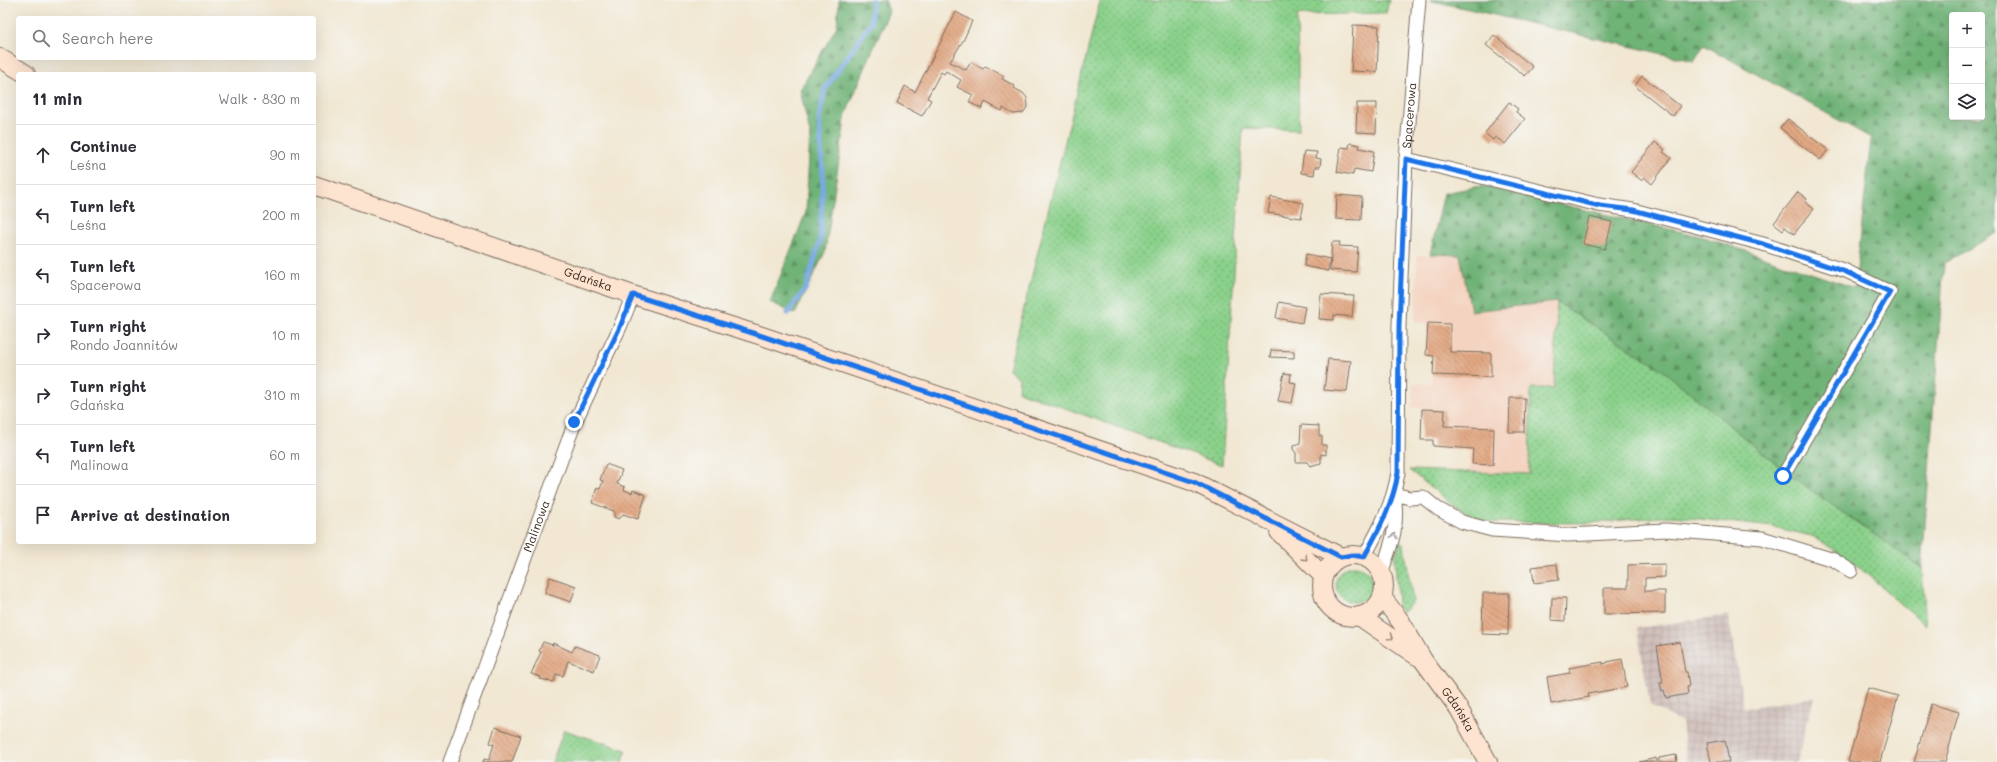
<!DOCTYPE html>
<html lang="en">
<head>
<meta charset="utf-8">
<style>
  body { margin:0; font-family:Mali,sans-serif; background:#f7f7f7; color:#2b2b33 }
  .controls { position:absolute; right:12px; top:12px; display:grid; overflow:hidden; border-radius:4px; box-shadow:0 4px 16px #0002 }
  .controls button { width:36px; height:36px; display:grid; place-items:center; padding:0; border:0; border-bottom:1px solid #e1e1e2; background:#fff; color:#2b2b33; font:20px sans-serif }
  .stop { position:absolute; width:12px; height:12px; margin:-9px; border:3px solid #1a73e8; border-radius:50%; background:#fff }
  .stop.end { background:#1a73e8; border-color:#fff; box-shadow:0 1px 4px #0008 }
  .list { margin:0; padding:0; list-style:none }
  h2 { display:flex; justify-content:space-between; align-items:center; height:52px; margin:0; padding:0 16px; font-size:17px }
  h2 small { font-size:13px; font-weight:400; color:#7c7c81 }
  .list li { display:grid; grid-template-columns:26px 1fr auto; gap:12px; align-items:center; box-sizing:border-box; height:60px; padding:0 16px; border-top:1px solid #e1e1e2 }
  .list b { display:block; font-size:15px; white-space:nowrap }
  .list p { margin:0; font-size:13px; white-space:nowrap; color:#7c7c81 }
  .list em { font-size:13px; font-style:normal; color:#7c7c81 }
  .icon { flex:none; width:22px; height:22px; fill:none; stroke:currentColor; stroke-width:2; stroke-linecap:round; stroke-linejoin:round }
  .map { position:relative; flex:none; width:1997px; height:762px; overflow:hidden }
  .search { position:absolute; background:#fff; box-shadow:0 4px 16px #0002; left:16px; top:16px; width:300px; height:44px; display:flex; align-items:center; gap:10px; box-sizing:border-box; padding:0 14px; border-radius:4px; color:#7c7c81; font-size:15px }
  .panel { position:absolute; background:#fff; box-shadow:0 4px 16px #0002; left:16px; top:72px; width:300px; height:472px; border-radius:4px }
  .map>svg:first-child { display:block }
</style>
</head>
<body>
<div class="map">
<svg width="1997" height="762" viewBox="0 0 1997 762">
  <defs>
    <pattern id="industrial-grid" width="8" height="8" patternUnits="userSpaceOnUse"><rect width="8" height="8" fill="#d0c0bc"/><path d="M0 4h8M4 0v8" fill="none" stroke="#b4a5a1"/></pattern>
    <pattern id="grass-dots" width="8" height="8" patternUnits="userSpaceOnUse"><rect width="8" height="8" fill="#8ad18b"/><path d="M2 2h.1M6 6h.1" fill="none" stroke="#72aa71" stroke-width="1.8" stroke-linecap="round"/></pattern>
    <pattern id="forest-firs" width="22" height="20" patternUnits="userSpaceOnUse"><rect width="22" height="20" fill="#6fb377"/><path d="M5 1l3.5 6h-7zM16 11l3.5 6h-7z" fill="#5c9261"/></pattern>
    <pattern id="building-back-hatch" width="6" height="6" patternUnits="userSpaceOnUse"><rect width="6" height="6" fill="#e2a884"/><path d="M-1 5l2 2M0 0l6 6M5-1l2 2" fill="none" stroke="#b8896b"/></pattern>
  </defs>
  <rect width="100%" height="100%" fill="#f6f6f2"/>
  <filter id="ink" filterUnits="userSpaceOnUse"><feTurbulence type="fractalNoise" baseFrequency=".025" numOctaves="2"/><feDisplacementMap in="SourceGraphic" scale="8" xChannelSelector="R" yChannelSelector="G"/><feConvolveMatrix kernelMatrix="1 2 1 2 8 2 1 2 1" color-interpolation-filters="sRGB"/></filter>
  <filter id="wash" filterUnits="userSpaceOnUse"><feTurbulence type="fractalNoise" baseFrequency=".012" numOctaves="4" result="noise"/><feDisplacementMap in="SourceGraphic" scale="16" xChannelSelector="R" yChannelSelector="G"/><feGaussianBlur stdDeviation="0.9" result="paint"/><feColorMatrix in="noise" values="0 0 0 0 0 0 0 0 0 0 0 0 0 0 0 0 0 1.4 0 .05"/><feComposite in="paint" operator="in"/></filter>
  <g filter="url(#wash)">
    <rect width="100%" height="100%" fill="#f1e7d2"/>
    <!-- built -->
    <path fill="#f4d3c0" d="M1417 255H1460L1471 311 1557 302 1554 388H1531L1529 475 1469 472 1470 451 1432 447 1433 440 1444 426 1446 409 1412 407 1413 383H1432L1434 356H1449L1452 323 1415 322Z"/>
    <!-- industrial -->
    <path fill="url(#industrial-grid)" d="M1728 615 1744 708 1814 697 1797 762H1687L1682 722 1650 705 1637 628Z"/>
    <!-- grass -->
    <path fill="url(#grass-dots)" stroke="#627e54" d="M1100 0H1389L1386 13 1297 15 1299 130 1243 128 1222 465 1018 391 1019 378 1009 369Z
      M1557 302 1660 368 1791 476 1922 568 1926 625 1849 559 1812 536 1773 527 1673 516 1588 523 1485 522 1457 508 1409 470 1529 474 1531 388H1554Z
      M1400 542 1404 545 1413 602 1402 613 1398 605 1395 558Z
      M1336 584a18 18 0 1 1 36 0a18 18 0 1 1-36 0Z
      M564 730 626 750 623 762H552Z"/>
    <!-- forest -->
    <path fill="url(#forest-firs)" stroke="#556e4a" fill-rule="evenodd" d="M839 0H885L889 11 846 114 825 252 795 314 770 302 806 212 810 134 800 90 837 26Z
      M1429 0H1997V233L1944 263 1922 568 1791 476 1660 368 1557 302 1471 311 1460 255 1430 254 1444 193 1481 186 1704 237 1855 288 1871 138 1704 45 1694 61ZM1952 15H1982V117H1952Z"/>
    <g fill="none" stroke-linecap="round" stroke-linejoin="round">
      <!-- stream -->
      <path stroke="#79a9e3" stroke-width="5" d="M788 313 806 288 820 241 823 177 819 119 825 89 871 23 872 0"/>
    </g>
    <g id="blocks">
      <!-- building -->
      <path fill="url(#building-back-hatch)" d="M956 12 972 21 964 39 950 62 966 70 971 62 983 69 985 66 1004 76 1002 79 1015 86 1014 88 1023 93 1027 98 1028 106 1023 113 1013 114 1003 108 1002 111 985 102 982 109 969 102 973 95 957 87 961 80 946 71 944 74 941 72 927 98 931 100 922 116 897 103 905 86 915 92Z
        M1353 25 1379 26 1377 72 1351 71Z
        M1494 35 1533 67 1525 76 1486 45Z
        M1642 76 1680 106 1673 116 1635 86Z
        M1509 102 1518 109 1516 112 1525 119 1505 144 1495 137 1493 140 1485 133Z
        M1357 103H1377L1376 133 1356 132Z
        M1788 119 1828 150 1820 160 1780 128Z
        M1655 142 1665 150 1663 152 1671 158 1652 184 1644 177 1641 180 1631 172Z
        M1350 143 1360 145 1359 148 1374 151 1371 172 1354 169 1353 175 1337 172 1341 147 1349 148Z
        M1304 151 1317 152 1316 158 1321 159 1320 167H1315L1314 175 1301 173Z
        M1798 192 1807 199 1805 202 1814 209 1794 234 1785 227 1783 230 1774 223Z
        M1337 195 1362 197 1361 220 1336 219Z
        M1271 197 1304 203 1301 218 1268 213Z
        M1589 217 1612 222 1605 249 1583 244Z
        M1332 242H1340L1339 246 1358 247 1356 272 1330 270Z
        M1306 254 1330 259 1328 271 1304 266Z
        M1321 294 1354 296 1352 317 1334 315V320L1319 319Z
        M1279 302 1305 307 1302 323 1276 318Z
        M1428 323 1450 324V352L1491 353V377L1433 375 1434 356 1426 355Z
        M1271 350 1294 351V358L1270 357Z
        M1328 359 1351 361 1347 392 1324 390Z
        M1284 373 1291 374 1290 382 1296 383 1292 403 1278 401Z
        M1510 398H1525L1524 432H1509Z
        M1422 409 1445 410 1444 426 1494 428 1493 465 1472 464 1473 449 1433 446V440H1421Z
        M1301 425 1319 426V436H1322V445H1326V455L1321 454V463L1310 466 1307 462H1296V453L1293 449V446L1300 443Z
        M606 464 622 470 617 484 625 487 624 490 632 493 633 490 646 495 638 519 623 514 619 519 614 517V511L592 503 597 487 600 489 603 481 600 480Z
        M1557 564 1559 580 1534 583 1532 567Z
        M1665 564V577L1645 578V591H1665V613L1604 614V588H1628V565Z
        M550 577 576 586 571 602 545 593Z
        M1483 593H1509L1508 635 1482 634Z
        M1552 598H1566L1565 621 1551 620Z
        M543 642 553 645V643L572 652 575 646 600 655 594 671 568 661 563 676 556 674 554 682 540 679 541 677 531 674 541 652 539 651Z
        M1680 642 1685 672H1687L1689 686 1687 687 1688 694 1666 698 1664 690 1662 691 1660 683H1663L1657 646Z
        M1622 659 1627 687 1588 694 1589 697 1551 704 1547 677 1570 673 1569 668 1603 662V664L1607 663V662Z
        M1868 688 1898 696 1880 762H1848Z
        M1931 704 1959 712 1945 762H1914Z
        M495 727 521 736 512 762H483L484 759 489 760 494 744 490 743Z
        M1725 740 1729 762H1711L1707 743Z
        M1676 755 1677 762H1639L1656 758V760H1659V758Z"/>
    </g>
  </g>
  <g filter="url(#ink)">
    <use href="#blocks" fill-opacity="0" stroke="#7b6c5d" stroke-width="1"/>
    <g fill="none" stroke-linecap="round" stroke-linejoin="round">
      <defs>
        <g id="street">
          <path d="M1406 159 1599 205 1633 210 1763 244 1846 271 1890 292 1783 476"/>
          <path d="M1394 494 1410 498 1423 497 1438 509 1462 522 1492 530 1568 535 1666 530 1762 538 1834 560 1851 571"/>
          <path id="s1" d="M1364 557C1379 530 1393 504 1398 473L1399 325 1406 159 1419 0"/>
          <path d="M1381 573C1392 543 1399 526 1394 494"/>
          <path id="s2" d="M450 762 575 422 620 327 633 295"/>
        </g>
        <g id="secondary">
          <path d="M0 58 26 74"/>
          <path id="s3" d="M314 185 633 295 762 336 1194 482 1341 557"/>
          <path d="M1279 532 1323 576"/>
          <circle cx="1353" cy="586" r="31"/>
          <path id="s4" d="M1382 597 1401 622 1423 660 1459 709 1488 762"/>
          <path d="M1359 616 1417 656"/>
        </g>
      </defs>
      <!-- street casing -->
      <use href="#street" stroke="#7b6c5d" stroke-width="15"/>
      <!-- secondary casing -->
      <use href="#secondary" stroke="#7b6c5d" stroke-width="20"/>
      <!-- street -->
      <use href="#street" stroke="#fff" stroke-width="13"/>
      <!-- secondary -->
      <use href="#secondary" stroke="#fde4d1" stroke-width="18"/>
    </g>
    <!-- one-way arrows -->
    <defs><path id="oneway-chevron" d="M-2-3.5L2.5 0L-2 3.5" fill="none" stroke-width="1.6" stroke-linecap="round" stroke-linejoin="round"/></defs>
    <use stroke="#a79f9a" href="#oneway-chevron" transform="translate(1394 536) rotate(-79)"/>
    <g stroke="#9c8778">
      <use href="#oneway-chevron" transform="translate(1305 558) rotate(44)"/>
      <use href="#oneway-chevron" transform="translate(1391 637) rotate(35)"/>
    </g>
  </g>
  <g fill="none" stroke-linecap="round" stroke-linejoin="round" filter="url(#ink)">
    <!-- route -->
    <path stroke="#1a73e8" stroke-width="5" d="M574 422 620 327 633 295 762 336 1194 482 1341 557 1352 555 1364 557C1379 530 1393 504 1398 473L1399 326 1406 159 1600 206 1633 210 1763 244 1846 272 1890 292 1783 476"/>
  </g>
  <g text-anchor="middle" stroke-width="3" stroke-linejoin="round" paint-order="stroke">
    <!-- street labels -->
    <g font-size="12" fill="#3b2a1e" stroke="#f6f6f2">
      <text dy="4" stroke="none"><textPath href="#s1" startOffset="449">Spacerowa</textPath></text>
      <text dy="4" stroke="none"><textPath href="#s3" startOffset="290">Gdańska</textPath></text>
      <text dy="4" stroke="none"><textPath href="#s2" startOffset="251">Malinowa</textPath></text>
      <text dy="4" stroke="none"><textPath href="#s4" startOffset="136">Gdańska</textPath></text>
    </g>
  </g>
</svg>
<div class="controls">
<button>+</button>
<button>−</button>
<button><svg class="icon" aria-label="layers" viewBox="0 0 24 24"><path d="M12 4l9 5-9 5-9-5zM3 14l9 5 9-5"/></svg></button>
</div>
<div class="stop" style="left:1783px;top:476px"></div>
<div class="stop end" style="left:574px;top:422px"></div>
<div class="search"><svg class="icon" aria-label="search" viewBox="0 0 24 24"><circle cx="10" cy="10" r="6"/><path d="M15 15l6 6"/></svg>Search here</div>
<section class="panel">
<h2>11 min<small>Walk · 830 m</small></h2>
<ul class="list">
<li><svg class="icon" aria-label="ahead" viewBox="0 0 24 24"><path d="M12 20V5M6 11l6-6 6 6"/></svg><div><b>Continue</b><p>Leśna</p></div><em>90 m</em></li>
<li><svg class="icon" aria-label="left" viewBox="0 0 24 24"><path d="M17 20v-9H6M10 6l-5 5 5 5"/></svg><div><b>Turn left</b><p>Leśna</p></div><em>200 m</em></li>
<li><svg class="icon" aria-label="left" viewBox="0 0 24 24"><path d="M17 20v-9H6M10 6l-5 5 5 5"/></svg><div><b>Turn left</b><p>Spacerowa</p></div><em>160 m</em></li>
<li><svg class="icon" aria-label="right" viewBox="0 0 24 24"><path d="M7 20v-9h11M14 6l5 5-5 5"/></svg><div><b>Turn right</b><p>Rondo Joannitów</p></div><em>10 m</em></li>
<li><svg class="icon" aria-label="right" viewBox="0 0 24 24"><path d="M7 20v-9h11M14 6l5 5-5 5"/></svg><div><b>Turn right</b><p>Gdańska</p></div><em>310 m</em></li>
<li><svg class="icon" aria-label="left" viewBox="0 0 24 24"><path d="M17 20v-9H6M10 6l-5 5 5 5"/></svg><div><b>Turn left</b><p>Malinowa</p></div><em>60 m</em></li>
<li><svg class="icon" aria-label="arrive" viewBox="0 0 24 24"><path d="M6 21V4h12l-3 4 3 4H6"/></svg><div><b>Arrive at destination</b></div></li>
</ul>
</section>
</div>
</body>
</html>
